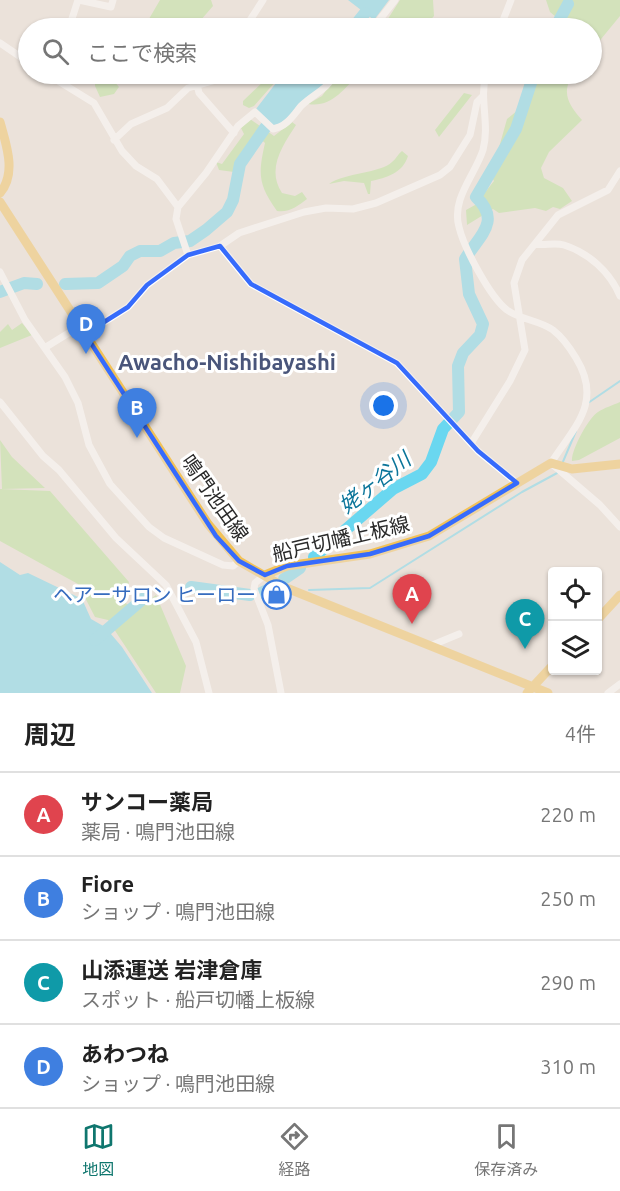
<!DOCTYPE html>
<html lang="ja">
<head>
<meta charset="utf-8">
<style>
  body { margin:0; font-family:Ubuntu,"Noto Sans JP",sans-serif; background:#f6f6f6; color:#222 }
  .controls { position:absolute; right:18px; bottom:18px; display:grid; overflow:hidden; border-radius:6px; box-shadow:0 2px 4px #0004 }
  .controls button { width:54px; height:54px; display:grid; place-items:center; padding:0; border:0; border-bottom:2px solid #e0e0e0; background:#fff; color:#222; font:30px sans-serif }
  .you { position:absolute; left:384px; top:406px; width:21px; height:21px; margin:-15px; border:4px solid #fff; border-radius:50%; background:#1a73e8; box-shadow:0 0 0 9px #1a73e833 }
  .badge { display:grid; place-items:center; width:39px; height:39px; border-radius:50%; background:#0f766e; color:#fff; font-size:20px; font-weight:700 }
  .pin { position:absolute; translate:-50% -50px; filter:drop-shadow(0 2px 3px #0008) }
  .pin::after { content:''; position:absolute; top:32px; width:21px; height:18px; background:inherit; clip-path:polygon(0 0,100% 0,50% 100%) }
  .list { margin:0; padding:0; list-style:none }
  h2 { display:flex; justify-content:space-between; align-items:center; height:78px; margin:0; padding:0 24px; font-size:26px }
  h2 small { font-size:20px; font-weight:400; color:#767676 }
  .list li { display:grid; grid-template-columns:39px 1fr auto; gap:18px; align-items:center; box-sizing:border-box; height:84px; padding:0 24px; border-top:2px solid #e0e0e0 }
  .list b { display:block; font-size:22px; white-space:nowrap }
  .list p { margin:0; font-size:20px; white-space:nowrap; color:#767676 }
  .list em { font-size:20px; font-style:normal; color:#767676 }
  .icon { flex:none; width:33px; height:33px; fill:none; stroke:currentColor; stroke-width:2; stroke-linecap:round; stroke-linejoin:round }
  .map { position:relative; flex:none; width:620px; height:693px; overflow:hidden }
  .search { position:absolute; background:#fff; box-shadow:0 2px 4px #0004; left:18px; right:18px; top:18px; height:66px; display:flex; align-items:center; gap:15px; box-sizing:border-box; padding:0 21px; border-radius:33px; color:#767676; font-size:22px }
  .sheet { height:414px; background:#fff }
  nav { display:flex; justify-content:space-around; align-items:center; box-sizing:border-box; height:84px; border-top:2px solid #e0e0e0; background:#fff; font-size:16px; color:#767676 }
  nav a { display:grid; justify-items:center; gap:3px }
  nav .on { color:#0f766e }
  .map>svg:first-child { display:block }
</style>
</head>
<body>
<div class="map">
<svg width="620" height="693" viewBox="0 0 620 693">
  <rect width="100%" height="100%" fill="#ebe2da"/>
  <!-- green -->
  <path fill="#b6e395" d="M160 0H211L213 6 194 28H138L146 24Z
    M400 0H433L434 16 423 28H382Z
    M546 0H620V16L592 50V28H557L562 22 550 12Z
    M95 74H108L119 87 114 94 100 97 95 86Z
    M271 74H287L276 81 254 106 249 108 243 105V101Z
    M338 74H359C344 89 331 108 308 104L322 96Z
    M527 74H574C560 92 569 105 582 120L549 152 541 168 544 178 563 188 572 201 560 209 553 207 546 211 535 208 499 213 493 209 467 225 466 210 475 205 494 181 491 176 507 119 518 110Z
    M464 93 472 95 439 137 435 130Z
    M250 119 274 136 292 122 296 125C283 145 266 169 282 193L295 196 302 192 307 199C298 206 289 213 277 211 258 184 258 174 265 143L256 135 238 161 234 172 219 170 216 162 222 164 244 134 241 128Z
    M402 151 408 156C403 173 386 178 371 181L370 194H368L364 183 344 181 329 184C344 173 381 173 392 162 396 159 398 154 402 151Z
    M22 323 32 335 0 348V332L8 324 12 330Z
    M620 402V438L579 460 572 461C571 450 589 417 598 412 604 408 613 405 620 402Z
    M0 440 12 457 45 488 2 489Z
    M0 489 50 491 129 582 124 602 136 610 156 595 186 666 180 693H156L108 620 95 617 78 584 0 541Z"/>
  <!-- water -->
  <path fill="#6ad7f0" d="M348 0H389L374 20Z
    M292 74H331L325 83 280 124 273 125 256 109 276 83Z
    M0 562 20 575 28 573 82 599 91 619 105 627 122 647 152 693H0Z"/>
  <g fill="none" stroke-linecap="round" stroke-linejoin="round">
    <!-- stream -->
    <path stroke="#6ad7f0" stroke-width="2" d="M588 403 620 381
      M562 464 576 431
      M286 578 289 580
      M309 590 370 588 522 492 559 472"/>
    <!-- river -->
    <path stroke="#6ad7f0" stroke-width="12" d="M353 28 365 13
      M555 28 568 4
      M65 284 98 283 123 266 130 256 140 251H160L174 243 190 241 206 230 227 212 233 200 240 164 265 128
      M0 292 24 283 37 284
      M314 557 393 489 422 474 431 462 443 429 459 412 458 366 463 353 480 335 483 324 469 294 465 259C479 236 502 221 476 197L516 129 534 74
      M284 579 300 568
      M191 587 250 595
      M261 593 269 589
      M95 640 144 598"/>
    <!-- minor -->
    <path stroke="#fff" stroke-width="7" d="M79 0 111 7 113 0
      M69 28 78 0
      M245 28 263 0
      M373 28 395 0
      M500 28 511 0
      M0 43 28 62
      M47 74 94 103 122 151 136 166 157 179 178 207
      M486 74C479 99 490 124 483 150 475 175 451 199 459 227 464 248 490 297 507 310 521 320 539 320 553 330 562 337 570 348 576 358 603 402 575 426 551 463L600 505 620 527
      M61 82 63 74
      M197 84 199 93 234 133
      M114 140 131 124 167 108 188 88 216 80 220 74
      M535 244C544 246 554 242 564 245 589 253 610 272 620 296
      M220 246 251 284 397 363 478 451 517 483
      M188 255 176 219 178 207 206 173 238 126 255 112 273 129C287 126 292 117 301 106 313 94 327 90 335 74
      M0 272 25 320 65 377 78 403 89 445 110 484 149 527 164 538 223 565 233 566 239 561
      M85 334 128 307 147 285 188 255 220 246 239 233 304 212 326 208 353 209 376 203 440 175 450 167 470 135 477 102 483 96
      M46 347 80 326
      M0 402 43 456 59 470 116 538 166 585 196 642 209 693
      M472 442 510 381 525 350 514 283 522 260 558 215 608 190 620 171
      M265 575 255 583 254 589 268 625 281 693
      M430 646 459 634
      M608 693 620 684"/>
    <!-- major -->
    <path stroke="#f2c258" stroke-width="9" d="M0 122C6 144 17 173 0 193
      M0 202 208 524 239 561 284 587 548 693
      M265 575 287 566 370 554 429 536 551 463 572 469 620 464
      M598 619 620 595
      M527 693 552 666"/>
  </g>
  <!-- marked area -->
  <path d="M0 0H620V693H0ZM220 246 251 284 397 363 478 451 517 483 429 536 370 554 287 566 265 575 239 561 216 536 85 334 128 307 147 285 188 255Z" fill="#ebe2da" fill-opacity=".55" fill-rule="evenodd"/>
  <path fill="none" stroke="#366bfc" stroke-width="4.5" stroke-linejoin="round" d="M220 246 251 284 397 363 478 451 517 483 429 536 370 554 287 566 265 575 239 561 216 536 85 334 128 307 147 285 188 255Z"/>
  <!-- icons -->
  <defs>
    <symbol id="shop-ring" viewBox="-11 -11 22 22"><circle r="9.5" fill="#fff" stroke="#3f7fe0" stroke-width="1.5"/><path d="M-5-2.5h2.3a2.7 3.5 0 0 1 5.4 0H5L5.5 6h-11ZM-1.5-2.5h3a1.5 2.3 0 0 0-3 0Z" fill="#3f7fe0"/></symbol>
  </defs>
  <g fill-rule="evenodd">
    <use href="#shop-ring" x="260" y="578" width="33" height="33"/>
  </g>
  <g text-anchor="middle" stroke-width="6" stroke-linejoin="round" paint-order="stroke">
    <!-- street labels -->
    <g font-size="20" fill="#292929" stroke="#fff">
      <text transform="translate(215 498) rotate(55)" y="7">鳴門池田線</text>
      <text transform="translate(341 539) rotate(-13)" y="7">船戸切幡上板線</text>
    </g>
    <!-- shop labels -->
    <g font-size="20" fill="#366cbe" stroke="#fff" text-anchor="end">
      <text x="256" y="602">ヘアーサロン ヒーロー</text>
    </g>
    <!-- water labels -->
    <g font-size="21" font-style="italic" fill="#0b759a" stroke="#fff">
      <text transform="translate(375 483) rotate(-38)" y="7">姥ヶ谷川</text>
    </g>
    <!-- quarter labels -->
    <g font-size="22" font-weight="bold" fill="#49557a" stroke="#fff">
      <text x="227" y="370">Awacho-Nishibayashi</text>
    </g>
  </g>
</svg>
<div class="controls">
<button><svg class="icon" aria-label="locate" viewBox="0 0 24 24"><circle cx="12" cy="12" r="6"/><path d="M12 2v4M12 18v4M2 12h4M18 12h4"/></svg></button>
<button><svg class="icon" aria-label="layers" viewBox="0 0 24 24"><path d="M12 4l9 5-9 5-9-5zM3 14l9 5 9-5"/></svg></button>
</div>
<div class="you"></div>
<div class="pin badge" style="left:412px;top:624px;background:#e0444e">A</div>
<div class="pin badge" style="left:137px;top:438px;background:#3f7fe0">B</div>
<div class="pin badge" style="left:525px;top:649px;background:#0f9aa8">C</div>
<div class="pin badge" style="left:86px;top:354px;background:#3f7fe0">D</div>
<div class="search"><svg class="icon" aria-label="search" viewBox="0 0 24 24"><circle cx="10" cy="10" r="6"/><path d="M15 15l6 6"/></svg>ここで検索</div>
</div>
<section class="sheet">
<h2>周辺<small>4件</small></h2>
<ul class="list">
<li><span class="badge" style="background:#e0444e">A</span><div><b>サンコー薬局</b><p>薬局 · 鳴門池田線</p></div><em>220 m</em></li>
<li><span class="badge" style="background:#3f7fe0">B</span><div><b>Fiore</b><p>ショップ · 鳴門池田線</p></div><em>250 m</em></li>
<li><span class="badge" style="background:#0f9aa8">C</span><div><b>山添運送 岩津倉庫</b><p>スポット · 船戸切幡上板線</p></div><em>290 m</em></li>
<li><span class="badge" style="background:#3f7fe0">D</span><div><b>あわつね</b><p>ショップ · 鳴門池田線</p></div><em>310 m</em></li>
</ul>
</section>
<nav>
<a class="on"><svg class="icon" aria-label="map" viewBox="0 0 24 24"><path d="M3 6l6-2 6 2 6-2v14l-6 2-6-2-6 2zM9 4v14M15 6v14"/></svg>地図</a>
<a><svg class="icon" aria-label="directions" viewBox="0 0 24 24"><path d="M12 3l9 9-9 9-9-9zM9 14v-3h6M13 9l2 2-2 2"/></svg>経路</a>
<a><svg class="icon" aria-label="saved" viewBox="0 0 24 24"><path d="M7 4h10v16l-5-4-5 4z"/></svg>保存済み</a>
</nav>
</body>
</html>
